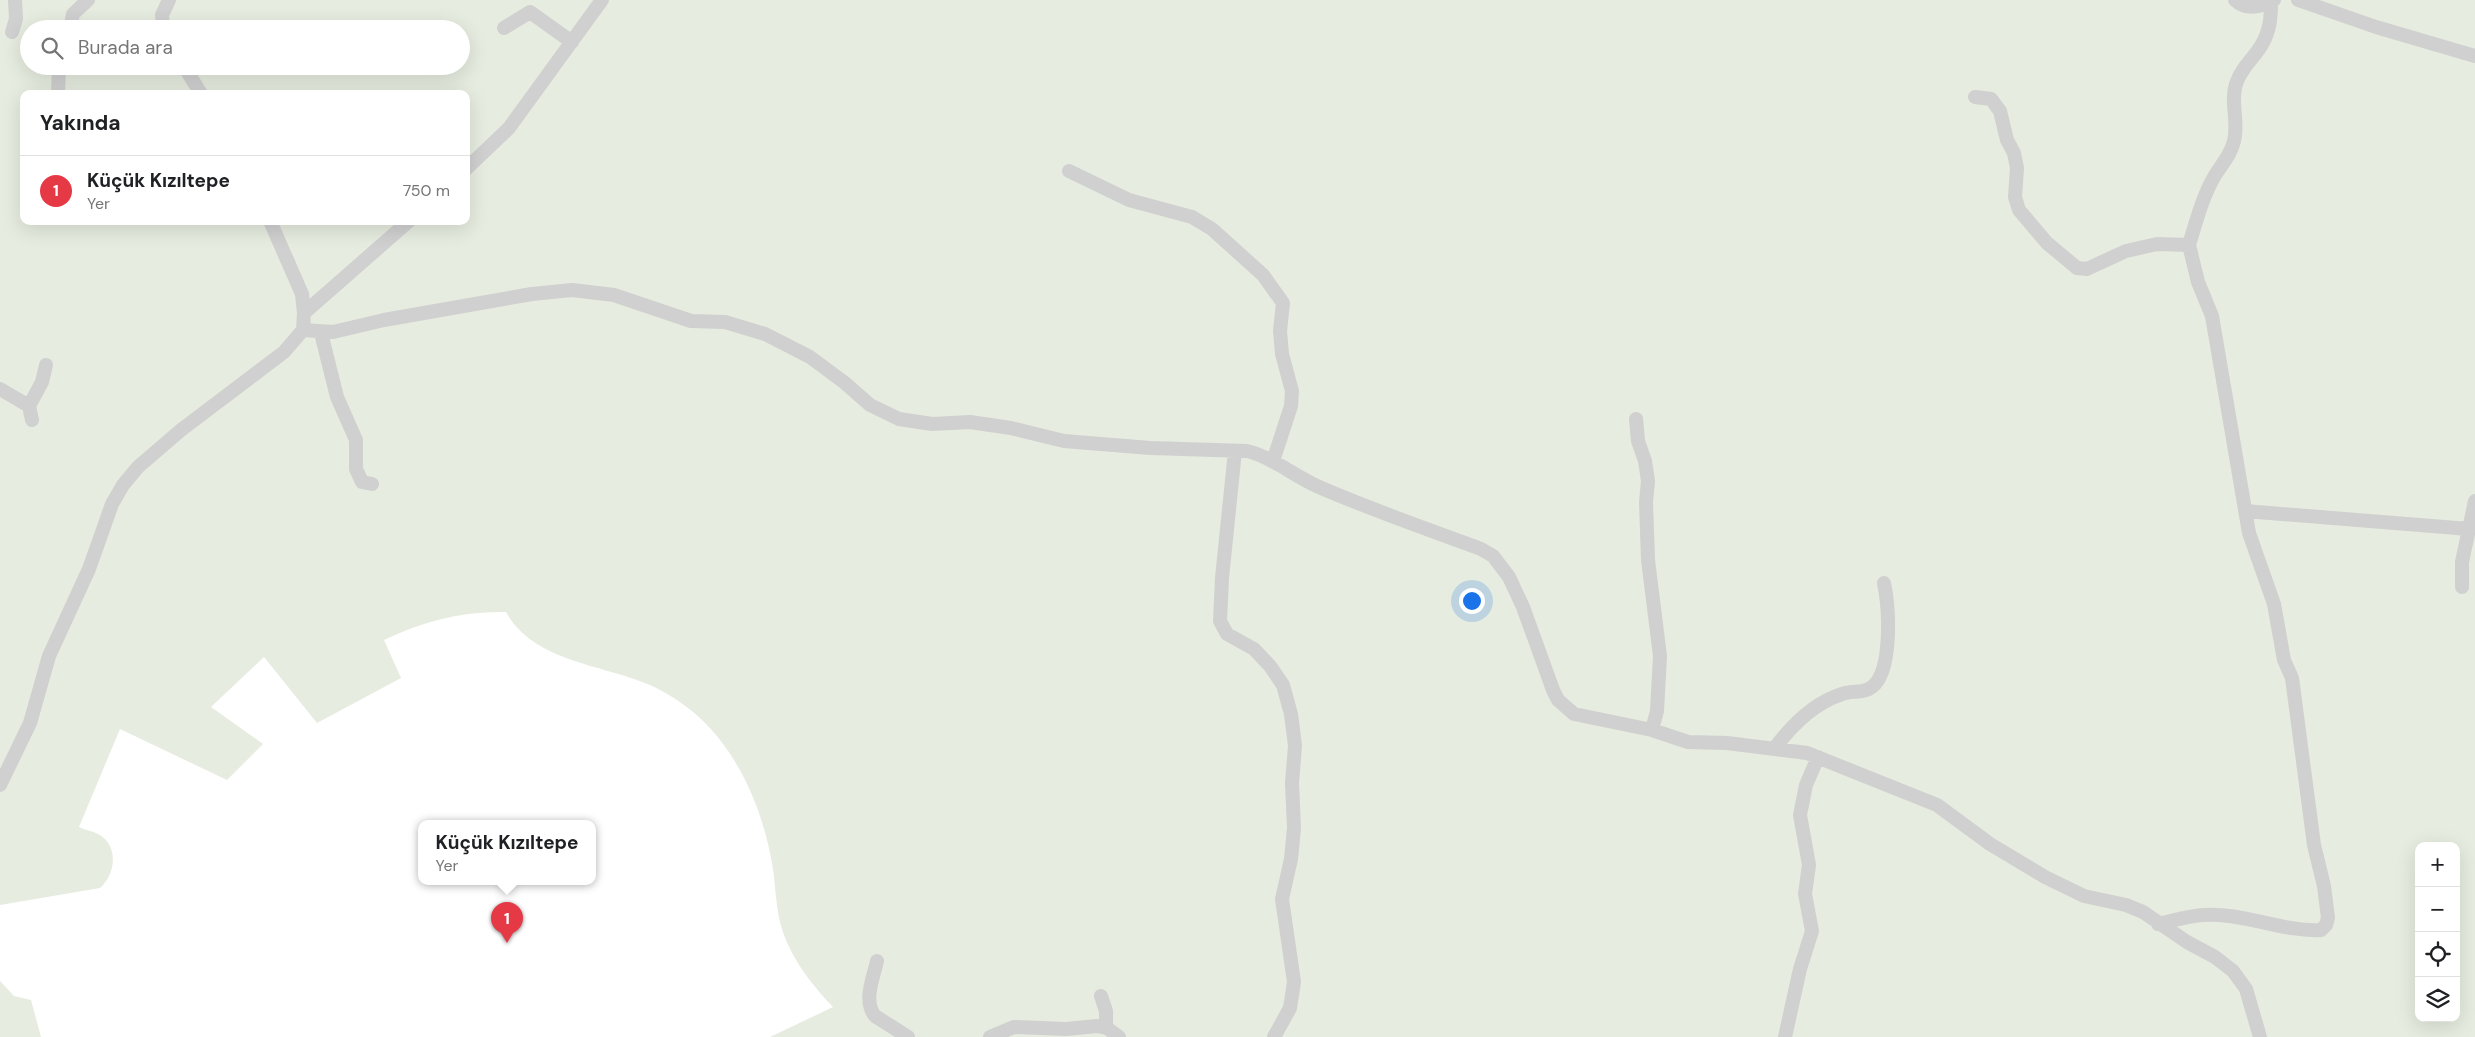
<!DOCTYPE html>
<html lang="tr">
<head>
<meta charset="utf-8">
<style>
  body { margin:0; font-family:"DM Sans",sans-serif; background:#f2f2f2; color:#202124 }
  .controls { position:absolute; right:15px; bottom:15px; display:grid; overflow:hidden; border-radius:10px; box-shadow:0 5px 20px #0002 }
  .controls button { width:45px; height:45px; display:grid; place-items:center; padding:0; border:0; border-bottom:1px solid #e0e0e0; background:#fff; color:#202124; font:25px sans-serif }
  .you { position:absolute; left:1471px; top:600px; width:18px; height:18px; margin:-12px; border:4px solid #fff; border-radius:50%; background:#1a73e8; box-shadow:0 0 0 8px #1a73e833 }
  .badge { display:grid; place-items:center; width:32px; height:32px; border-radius:50%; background:#e63946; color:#fff; font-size:16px; font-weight:700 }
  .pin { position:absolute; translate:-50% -41px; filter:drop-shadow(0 1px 2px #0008) }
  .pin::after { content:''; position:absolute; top:26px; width:18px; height:15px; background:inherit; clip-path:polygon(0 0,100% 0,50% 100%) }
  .popup { position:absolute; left:418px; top:820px; width:178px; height:65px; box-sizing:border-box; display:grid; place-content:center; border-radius:10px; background:#fff; filter:drop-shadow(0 1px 4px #0005); font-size:16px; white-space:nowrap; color:#757577 }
  .popup b { font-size:19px; color:#202124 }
  .popup::after { content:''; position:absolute; left:50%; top:100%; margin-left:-10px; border:10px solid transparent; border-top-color:#fff }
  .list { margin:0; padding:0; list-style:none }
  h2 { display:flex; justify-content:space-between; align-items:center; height:65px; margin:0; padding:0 20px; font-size:21px }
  h2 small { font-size:16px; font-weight:400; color:#757577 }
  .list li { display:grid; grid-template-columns:32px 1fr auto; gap:15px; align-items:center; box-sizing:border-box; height:70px; padding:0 20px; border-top:1px solid #e0e0e0 }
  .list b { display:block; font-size:19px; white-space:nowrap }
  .list p { margin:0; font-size:16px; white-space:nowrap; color:#757577 }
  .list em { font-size:16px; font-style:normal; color:#757577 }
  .icon { flex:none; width:28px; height:28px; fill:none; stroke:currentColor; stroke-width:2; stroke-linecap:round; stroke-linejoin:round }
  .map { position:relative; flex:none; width:2475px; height:1037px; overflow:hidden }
  .search { position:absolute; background:#fff; box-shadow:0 5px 20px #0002; left:20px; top:20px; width:450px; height:55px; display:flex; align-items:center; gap:12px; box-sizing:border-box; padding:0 18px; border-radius:28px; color:#757577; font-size:19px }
  .panel { position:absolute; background:#fff; box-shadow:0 5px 20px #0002; left:20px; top:90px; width:450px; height:135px; border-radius:10px }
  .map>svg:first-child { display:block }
</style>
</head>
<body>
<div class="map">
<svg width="2475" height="1037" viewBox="0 0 2475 1037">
  <rect width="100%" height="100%" fill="#fff"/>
  <!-- green -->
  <path fill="#e6ecdf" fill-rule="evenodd" d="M0 0H2475V1037H770L833 1007C812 985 793 961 783 932 776 912 776 890 773 869 765 818 744 764 708 726 692 709 672 695 650 685 602 664 534 662 506 612 463 611 423 621 384 640L401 678 317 723 264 657 211 707 263 744 227 780 120 729 79 827C85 830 92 831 98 834 119 845 116 874 100 888L0 905ZM29 29H461V66H29ZM24 94H466V221H24ZM2419 846H2456V1018H2419Z
    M0 981 14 996 31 1000 41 1037H0Z"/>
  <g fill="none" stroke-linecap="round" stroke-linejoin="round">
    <!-- minor -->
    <path stroke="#d0d0d0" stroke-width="14" d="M2235 0C2247 11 2261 7 2274 0
      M2298 0 2376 27 2475 56
      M504 28 530 12 572 42
      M70 29 73 14 88 0
      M163 29 162 15 169 0
      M12 32 16 19 15 0
      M184 66 201 94
      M58 94 59 66
      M1975 97 1991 99 2000 111 2007 140 2014 153 2017 168 2015 197 2019 210 2047 243 2077 268 2087 269 2126 251 2157 244 2189 245C2196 222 2202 198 2214 177 2221 165 2231 155 2234 141 2239 122 2230 102 2236 84 2241 68 2253 59 2261 46 2270 32 2271 17 2271 2
      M466 169 509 128 602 0
      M1069 171 1129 200 1192 217 1212 229 1263 275 1283 303 1280 331 1282 354 1292 391 1291 406 1273 461
      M304 313 409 221
      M303 330 333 332 384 320 532 294 572 290 614 295 691 321 725 322 765 334 810 357 845 383 870 405 899 419 932 424 970 422 1011 428 1064 441 1150 448 1247 451C1272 457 1294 476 1319 487 1372 510 1427 529 1481 549L1493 556 1509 577 1523 607 1553 690 1558 700 1574 714 1652 730 1688 742 1727 743 1807 753 1937 805 1990 844 2045 877 2084 896 2126 905 2143 912 2187 942 2215 957 2233 971 2246 989 2260 1037
      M321 333 337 397 356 440V469L362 482 372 484
      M0 389 29 406 42 382 46 365
      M29 406 32 420
      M1636 419 1638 441 1645 461 1648 481 1646 502 1648 560 1660 656 1657 711 1652 730
      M1235 451 1222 578 1220 621 1227 634 1254 649 1270 666 1283 685 1291 714 1295 746 1292 783 1294 828 1291 859 1282 899 1294 982 1290 1008 1274 1037
      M2245 511 2469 529
      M2462 587V562L2475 501
      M1774 749C1791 726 1814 703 1842 694 1852 690 1863 694 1872 687 1893 671 1889 607 1884 583
      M0 785 30 723 49 656 89 569 112 504 123 485 138 467 181 430 284 352 303 330 304 313 302 294 270 221
      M2158 924C2172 921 2188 916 2203 915 2243 912 2281 932 2321 930L2326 925 2328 918 2324 886 2314 845 2292 678 2284 660 2274 604 2249 533 2212 316 2198 282 2189 245
      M877 961C873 979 863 1001 875 1016L908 1037
      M1101 996 1106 1011V1028
      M990 1037 1014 1027 1066 1029 1097 1026 1107 1028 1119 1037
      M1785 1037 1800 969 1812 931 1805 894 1809 865 1800 815 1806 785 1818 757"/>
  </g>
</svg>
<div class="controls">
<button>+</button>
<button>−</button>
<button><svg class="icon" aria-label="locate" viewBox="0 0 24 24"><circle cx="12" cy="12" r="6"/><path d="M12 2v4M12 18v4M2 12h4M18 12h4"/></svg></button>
<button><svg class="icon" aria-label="layers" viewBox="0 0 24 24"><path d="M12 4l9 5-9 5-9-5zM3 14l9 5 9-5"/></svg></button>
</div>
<div class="you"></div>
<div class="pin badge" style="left:507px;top:943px">1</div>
<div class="popup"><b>Küçük Kızıltepe</b>Yer</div>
<div class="search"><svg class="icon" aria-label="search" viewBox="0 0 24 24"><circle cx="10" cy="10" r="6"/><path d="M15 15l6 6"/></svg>Burada ara</div>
<section class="panel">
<h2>Yakında<small></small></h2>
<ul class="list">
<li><span class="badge">1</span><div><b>Küçük Kızıltepe</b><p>Yer</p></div><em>750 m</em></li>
</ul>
</section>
</div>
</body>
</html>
